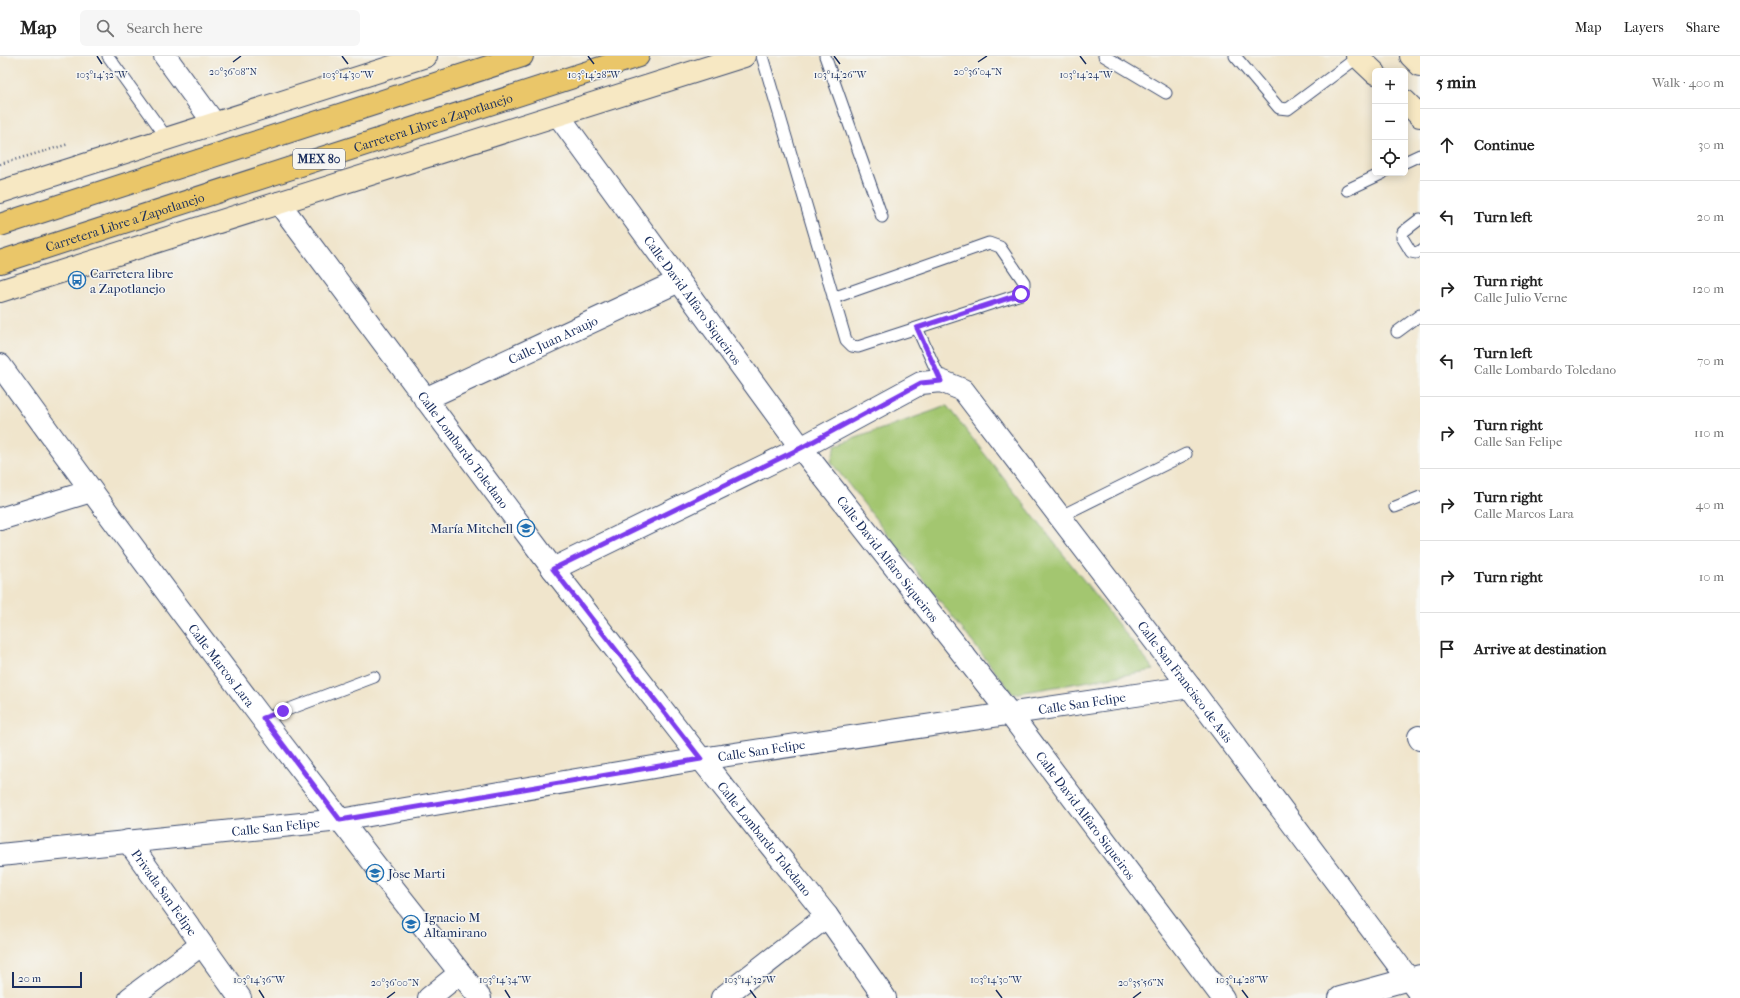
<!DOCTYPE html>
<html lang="en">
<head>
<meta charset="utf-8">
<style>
  body { margin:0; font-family:"IM FELL French Canon",serif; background:#f6f6f6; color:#222 }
  .controls { position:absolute; right:12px; top:12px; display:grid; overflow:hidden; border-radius:6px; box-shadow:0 2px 10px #0003 }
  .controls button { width:36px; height:36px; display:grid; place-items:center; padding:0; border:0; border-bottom:1px solid #e0e0e0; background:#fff; color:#222; font:20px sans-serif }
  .scale { position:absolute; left:12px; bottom:10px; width:70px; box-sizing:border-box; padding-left:4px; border:2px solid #1b2f5e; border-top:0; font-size:11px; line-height:14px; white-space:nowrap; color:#1b2f5e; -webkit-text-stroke:3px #f6f6f2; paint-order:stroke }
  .stop { position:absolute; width:12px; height:12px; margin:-9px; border:3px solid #7c3aed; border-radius:50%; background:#fff }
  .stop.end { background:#7c3aed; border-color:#fff; box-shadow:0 1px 4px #0008 }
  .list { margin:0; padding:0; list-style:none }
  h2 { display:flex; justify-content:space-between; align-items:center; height:52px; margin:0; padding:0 16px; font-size:17px }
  h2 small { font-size:13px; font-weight:400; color:#767676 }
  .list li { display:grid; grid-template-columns:26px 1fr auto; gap:12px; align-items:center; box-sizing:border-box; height:72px; padding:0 16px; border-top:1px solid #e0e0e0 }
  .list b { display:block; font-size:15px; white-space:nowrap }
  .list p { margin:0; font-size:13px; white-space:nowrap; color:#767676 }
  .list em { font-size:13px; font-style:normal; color:#767676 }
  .icon { flex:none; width:22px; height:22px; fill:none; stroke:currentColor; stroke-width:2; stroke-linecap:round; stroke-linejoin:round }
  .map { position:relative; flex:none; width:1420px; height:942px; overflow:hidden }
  header { display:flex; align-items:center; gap:24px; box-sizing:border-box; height:56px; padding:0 20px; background:#fff; border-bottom:1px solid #e0e0e0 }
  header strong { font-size:19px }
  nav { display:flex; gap:22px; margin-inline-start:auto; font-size:14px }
  .search { width:280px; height:36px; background:#f6f6f6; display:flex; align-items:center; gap:10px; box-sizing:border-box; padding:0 14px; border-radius:6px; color:#767676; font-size:15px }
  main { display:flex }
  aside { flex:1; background:#fff }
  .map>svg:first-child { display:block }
</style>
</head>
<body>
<header>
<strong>Map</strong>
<div class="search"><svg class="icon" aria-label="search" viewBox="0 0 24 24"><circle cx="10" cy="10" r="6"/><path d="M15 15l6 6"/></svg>Search here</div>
<nav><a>Map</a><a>Layers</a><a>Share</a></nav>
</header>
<main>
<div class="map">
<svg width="1420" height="942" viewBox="0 0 1420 942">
  <rect width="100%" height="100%" fill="#f6f6f2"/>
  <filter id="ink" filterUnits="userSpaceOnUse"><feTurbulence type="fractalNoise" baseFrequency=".025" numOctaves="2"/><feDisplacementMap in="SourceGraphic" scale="8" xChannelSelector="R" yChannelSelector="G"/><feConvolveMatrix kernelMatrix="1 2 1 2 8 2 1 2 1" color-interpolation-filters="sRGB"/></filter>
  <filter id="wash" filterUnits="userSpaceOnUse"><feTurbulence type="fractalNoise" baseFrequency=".012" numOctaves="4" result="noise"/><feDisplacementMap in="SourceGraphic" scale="16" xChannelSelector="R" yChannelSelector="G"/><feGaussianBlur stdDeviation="0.9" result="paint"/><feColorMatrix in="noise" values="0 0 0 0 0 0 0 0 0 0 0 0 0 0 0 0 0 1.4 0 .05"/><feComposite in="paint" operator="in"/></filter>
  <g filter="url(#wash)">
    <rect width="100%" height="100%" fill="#f0e5cc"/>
    <!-- green -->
    <path fill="#a3c670" stroke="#5f7a67" d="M947 350 1154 614 1013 638 831 406 836 389Z"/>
  </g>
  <g filter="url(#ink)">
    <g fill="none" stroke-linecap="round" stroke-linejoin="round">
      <defs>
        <path id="lane" d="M108 0 167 82
          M762 0 846 284 852 290 858 291 1021 238 1024 233V226L1000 191 989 187 833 242
          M825 0 882 161
          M1104 0 1166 37
          M1235 0 1279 52 1288 53 1358 1
          M1405 106 1420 99
          M1347 134 1383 117
          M1420 163 1403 176 1402 181 1411 196 1416 197 1420 195
          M917 272 941 325
          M1397 276 1420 259
          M1395 451 1420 441
          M1059 461 1186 398
          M263 663 374 621"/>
        <g id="street">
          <path d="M165 0 214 67"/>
          <path id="s1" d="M558 59 801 392 1010 658 1223 942"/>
          <path id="s2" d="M279 147 553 513 701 703 827 860 885 942"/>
          <path id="s3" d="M0 309C155 524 315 735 480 942"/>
          <path id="s4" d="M425 343 679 225"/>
          <path d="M0 463 91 435"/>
          <path id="s5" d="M553 513 801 392 921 327 941 325 963 334 1190 631 1420 938"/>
          <path d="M1419 681 1420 683"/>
          <path id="s6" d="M128 785 240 942"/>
          <path id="s7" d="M0 799 340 764 701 703 1190 631"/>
          <path d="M130 942 201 889"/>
          <path d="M429 942 460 917"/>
          <path d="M722 942 827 860"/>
          <path d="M1340 942 1420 920"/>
        </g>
        <path id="secondary" d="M1357 0 1375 17
          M1411 0 1420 9
          M1405 45 1420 60
          M0 136 426 0
          M0 235 744 0"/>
        <g id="primary">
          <path d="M0 169 522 0"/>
          <path id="s8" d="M0 206 638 0"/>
        </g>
      </defs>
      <!-- lane casing -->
      <use href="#lane" stroke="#3b4a6e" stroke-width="13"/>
      <!-- street casing -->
      <use href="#street" stroke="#3b4a6e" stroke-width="24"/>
      <!-- secondary casing -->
      <use href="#secondary" stroke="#3b4a6e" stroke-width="24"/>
      <!-- primary casing -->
      <use href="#primary" stroke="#3b4a6e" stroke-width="24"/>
      <!-- path -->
      <path stroke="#3b4a6e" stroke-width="2.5" stroke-dasharray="1 3" stroke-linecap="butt" d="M0 108 69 88"/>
      <!-- lane -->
      <use href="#lane" stroke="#fff" stroke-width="11"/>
      <!-- street -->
      <use href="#street" stroke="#fff" stroke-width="22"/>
      <!-- secondary -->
      <use href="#secondary" stroke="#f7e8c3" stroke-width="22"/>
      <!-- primary -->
      <use href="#primary" stroke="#eac669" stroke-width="22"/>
    </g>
  </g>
  <g fill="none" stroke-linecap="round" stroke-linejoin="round" filter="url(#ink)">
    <!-- route -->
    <path stroke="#7c3aed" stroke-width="5" d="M283 655 263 662 340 764 701 703 553 513 801 392 921 327 941 325 917 272 1021 238"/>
  </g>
  <!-- ticks -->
  <path fill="none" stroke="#1b2f5e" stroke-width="1.5" d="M97 0 102 8M342 0 348 8M588 0 594 8M834 0 840 8M1080 0 1086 8M233 6 241 0M978 6 987 0M259 934 264 942M505 934 510 942M750 934 756 942M996 934 1002 942M1242 934 1248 942M387 942 395 936M1133 942 1141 936"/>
  <!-- icons -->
  <defs>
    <symbol id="bus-ring" viewBox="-11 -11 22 22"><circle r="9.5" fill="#f6f6f2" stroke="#1f6fb2" stroke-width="1.5"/><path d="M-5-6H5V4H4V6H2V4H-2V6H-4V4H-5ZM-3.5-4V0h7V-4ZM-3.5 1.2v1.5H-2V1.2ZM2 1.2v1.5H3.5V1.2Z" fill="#1f6fb2"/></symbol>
    <symbol id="school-ring" viewBox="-11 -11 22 22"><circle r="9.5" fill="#f6f6f2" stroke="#1f6fb2" stroke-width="1.5"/><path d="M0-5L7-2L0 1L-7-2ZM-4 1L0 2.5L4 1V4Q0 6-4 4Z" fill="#1f6fb2"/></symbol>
  </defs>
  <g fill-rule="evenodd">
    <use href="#bus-ring" x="67" y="214" width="20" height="20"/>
    <use href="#school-ring" x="516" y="462" width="20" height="20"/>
    <use href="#school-ring" x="365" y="807" width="20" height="20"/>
    <use href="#school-ring" x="401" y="858" width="20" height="20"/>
  </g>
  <g text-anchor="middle" stroke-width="3" stroke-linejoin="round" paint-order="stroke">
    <!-- shield labels -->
    <rect fill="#f6f6f2" stroke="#5d6b8a" stroke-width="1" x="293" y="93" width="52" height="20" rx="3"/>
    <g font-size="12" font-weight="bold" fill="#1b2f5e">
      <text x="319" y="107">MEX 80</text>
    </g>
    <!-- street labels -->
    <g font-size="13" fill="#1b2f5e" stroke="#f6f6f2">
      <text dy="5" stroke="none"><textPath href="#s8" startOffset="455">Carretera Libre a Zapotlanejo</textPath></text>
      <text dy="5" stroke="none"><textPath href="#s8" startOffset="131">Carretera Libre a Zapotlanejo</textPath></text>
      <text dy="5" stroke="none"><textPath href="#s1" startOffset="229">Calle David Alfaro Siqueiros</textPath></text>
      <text dy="5" stroke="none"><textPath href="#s4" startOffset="141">Calle Juan Araujo</textPath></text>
      <text dy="5" stroke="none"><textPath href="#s2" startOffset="308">Calle Lombardo Toledano</textPath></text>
      <text dy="5" stroke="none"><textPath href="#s1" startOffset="553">Calle David Alfaro Siqueiros</textPath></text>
      <text dy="5" stroke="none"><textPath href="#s3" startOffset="373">Calle Marcos Lara</textPath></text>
      <text dy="5" stroke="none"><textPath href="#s5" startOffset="823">Calle San Francisco de Asis</textPath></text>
      <text dy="5" stroke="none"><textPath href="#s7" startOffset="1093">Calle San Felipe</textPath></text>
      <text dy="5" stroke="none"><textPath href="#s7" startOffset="769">Calle San Felipe</textPath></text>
      <text dy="5" stroke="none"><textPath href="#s1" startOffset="877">Calle David Alfaro Siqueiros</textPath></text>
      <text dy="5" stroke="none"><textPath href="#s7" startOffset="277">Calle San Felipe</textPath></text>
      <text dy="5" stroke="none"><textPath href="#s2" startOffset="800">Calle Lombardo Toledano</textPath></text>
      <text dy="5" stroke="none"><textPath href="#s6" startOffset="63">Privada San Felipe</textPath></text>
    </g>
    <!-- poi labels -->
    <g font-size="13" fill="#1b2f5e" stroke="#f6f6f2" text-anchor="start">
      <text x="90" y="222">Carretera libre<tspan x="90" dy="15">a Zapotlanejo</tspan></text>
      <text x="513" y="477" text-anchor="end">María Mitchell</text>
      <text x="388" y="822">Jose Marti</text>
      <text x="424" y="866">Ignacio M<tspan x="424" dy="15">Altamirano</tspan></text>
    </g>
  </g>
  <g font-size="10" text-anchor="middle" fill="#1b2f5e" stroke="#f6f6f2" stroke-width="3" stroke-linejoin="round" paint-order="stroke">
    <text x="233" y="19">20°36'08"N</text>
    <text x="978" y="19">20°36'04"N</text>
    <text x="102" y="22">103°14'32"W</text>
    <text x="348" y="22">103°14'30"W</text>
    <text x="594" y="22">103°14'28"W</text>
    <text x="840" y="22">103°14'26"W</text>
    <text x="1086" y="22">103°14'24"W</text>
    <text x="259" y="927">103°14'36"W</text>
    <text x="505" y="927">103°14'34"W</text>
    <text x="750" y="927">103°14'32"W</text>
    <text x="996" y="927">103°14'30"W</text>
    <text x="1242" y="927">103°14'28"W</text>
    <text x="395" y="930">20°36'00"N</text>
    <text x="1141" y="930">20°35'56"N</text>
  </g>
</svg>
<div class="controls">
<button>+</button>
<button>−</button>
<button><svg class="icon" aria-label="locate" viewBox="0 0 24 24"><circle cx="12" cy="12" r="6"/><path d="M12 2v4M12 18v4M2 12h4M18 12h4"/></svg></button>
</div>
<div class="scale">20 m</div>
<div class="stop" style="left:1021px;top:238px"></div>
<div class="stop end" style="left:283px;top:655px"></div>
</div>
<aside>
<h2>5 min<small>Walk · 400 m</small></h2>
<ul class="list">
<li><svg class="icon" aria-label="ahead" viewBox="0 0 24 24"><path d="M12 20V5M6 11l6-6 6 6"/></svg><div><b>Continue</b></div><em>30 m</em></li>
<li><svg class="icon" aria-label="left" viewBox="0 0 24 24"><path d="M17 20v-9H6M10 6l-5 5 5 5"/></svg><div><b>Turn left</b></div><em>20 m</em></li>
<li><svg class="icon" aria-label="right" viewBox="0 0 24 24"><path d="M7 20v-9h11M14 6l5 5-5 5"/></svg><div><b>Turn right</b><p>Calle Julio Verne</p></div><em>120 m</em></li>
<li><svg class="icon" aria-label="left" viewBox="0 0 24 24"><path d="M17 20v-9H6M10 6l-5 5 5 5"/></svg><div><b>Turn left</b><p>Calle Lombardo Toledano</p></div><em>70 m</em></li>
<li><svg class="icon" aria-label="right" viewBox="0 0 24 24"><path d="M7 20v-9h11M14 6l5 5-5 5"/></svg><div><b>Turn right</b><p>Calle San Felipe</p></div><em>110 m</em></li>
<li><svg class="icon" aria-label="right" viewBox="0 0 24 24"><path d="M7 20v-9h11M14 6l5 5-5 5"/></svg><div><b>Turn right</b><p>Calle Marcos Lara</p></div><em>40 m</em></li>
<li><svg class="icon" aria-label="right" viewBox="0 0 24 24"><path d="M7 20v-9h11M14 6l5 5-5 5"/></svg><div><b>Turn right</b></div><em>10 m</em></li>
<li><svg class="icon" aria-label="arrive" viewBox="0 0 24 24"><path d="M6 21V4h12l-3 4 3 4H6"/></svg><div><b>Arrive at destination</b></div></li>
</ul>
</aside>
</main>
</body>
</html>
